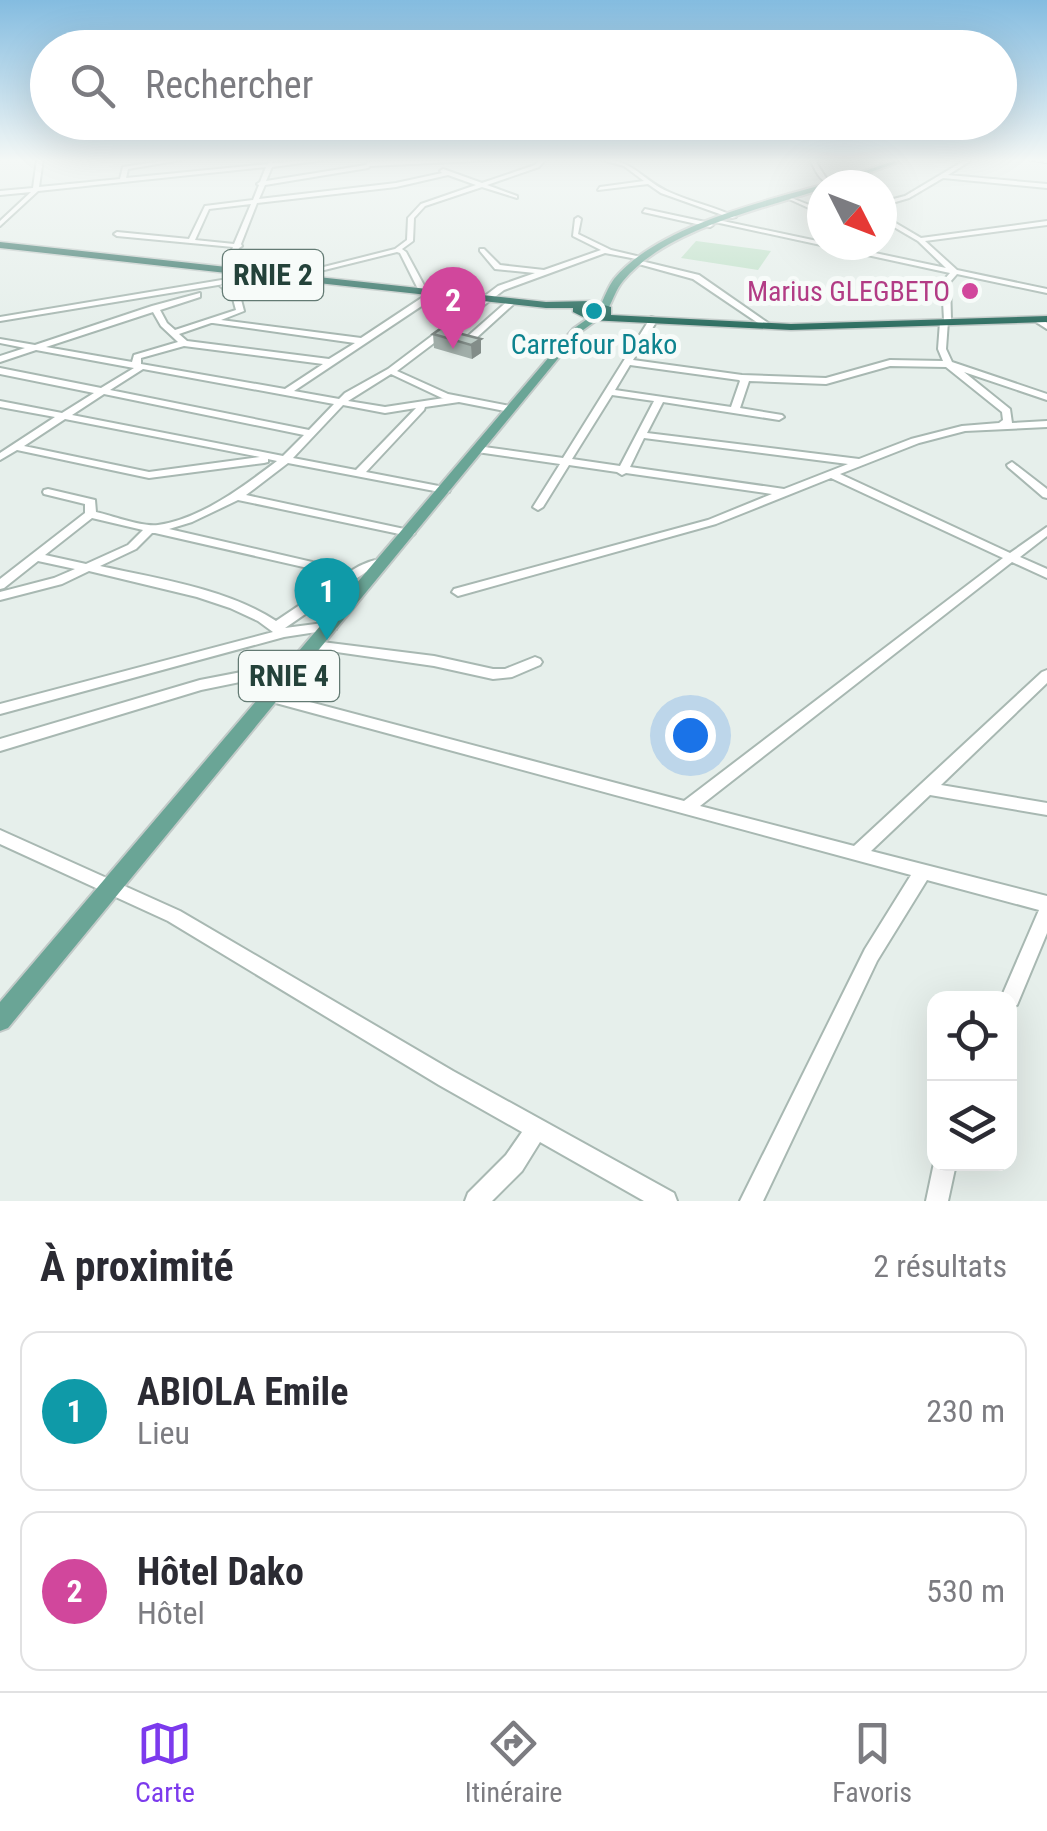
<!DOCTYPE html>
<html lang="fr">
<head>
<meta charset="utf-8">
<style>
  body { margin:0; font-family:"Roboto Condensed",sans-serif; background:#f7f7f7; color:#2b2b33 }
  .controls { position:absolute; right:30px; bottom:30px; display:grid; overflow:hidden; border-radius:20px; box-shadow:0 10px 40px #0002 }
  .controls button { width:90px; height:90px; display:grid; place-items:center; padding:0; border:0; border-bottom:2px solid #e1e1e2; background:#fff; color:#2b2b33; font:50px sans-serif }
  .compass { position:absolute; left:807px; top:170px; width:90px; height:90px; border-radius:50%; background:#fff; box-shadow:0 10px 40px #0002; rotate:132deg }
  .you { position:absolute; left:690px; top:735px; width:35px; height:35px; margin:-25px; border:8px solid #fff; border-radius:50%; background:#1a73e8; box-shadow:0 0 0 15px #1a73e833 }
  .badge { display:grid; place-items:center; width:65px; height:65px; border-radius:50%; background:#7c3aed; color:#fff; font-size:32px; font-weight:700 }
  .pin { position:absolute; translate:-50% -82px; filter:drop-shadow(0 2px 5px #0008) }
  .pin::after { content:''; position:absolute; top:52px; width:35px; height:30px; background:inherit; clip-path:polygon(0 0,100% 0,50% 100%) }
  .list { margin:0; padding:0; list-style:none }
  h2 { display:flex; justify-content:space-between; align-items:center; height:130px; margin:0; padding:0 40px; font-size:42px }
  h2 small { font-size:32px; font-weight:400; color:#7c7c81 }
  .list li { display:grid; grid-template-columns:65px 1fr auto; gap:30px; align-items:center; box-sizing:border-box; height:160px; margin:0 20px 20px; padding:0 20px; border:2px solid #e1e1e2; border-radius:20px }
  .list b { display:block; font-size:38px; white-space:nowrap }
  .list p { margin:0; font-size:32px; white-space:nowrap; color:#7c7c81 }
  .list em { font-size:32px; font-style:normal; color:#7c7c81 }
  .icon { flex:none; width:55px; height:55px; fill:none; stroke:currentColor; stroke-width:2; stroke-linecap:round; stroke-linejoin:round }
  .map { position:relative; flex:none; width:1047px; height:1201px; overflow:hidden }
  .search { position:absolute; background:#fff; box-shadow:0 10px 40px #0002; left:30px; right:30px; top:30px; height:110px; display:flex; align-items:center; gap:25px; box-sizing:border-box; padding:0 35px; border-radius:55px; color:#7c7c81; font-size:38px }
  .sheet { height:490px; background:#fff }
  nav { display:flex; justify-content:space-around; align-items:center; box-sizing:border-box; height:140px; border-top:2px solid #e1e1e2; background:#fff; font-size:28px; color:#7c7c81 }
  nav a { display:grid; justify-items:center; gap:5px }
  nav .on { color:#7c3aed }
  .map>svg:first-child { display:block }
</style>
</head>
<body>
<div class="map">
<svg width="1047" height="1201" viewBox="0 0 1047 1201">
  <rect width="100%" height="100%" fill="#e6efeb"/>
  <!-- green -->
  <path fill="#bfe0c8" d="M696 241 771 251 758 270 681 258Z"/>
  <g fill="none" stroke-linecap="round" stroke-linejoin="round">
    <defs>
      <path id="minor" d="M37 159H43L39 187 120 179 123 167 176 159H187L128 169 126 178 268 164 271 160 273 163 332 159 272 167 266 181 366 165 368 162 514 159 370 166 368 168 265 185 259 199 396 183 442 173 440 171 443 169 482 183 535 165 541 159H546L539 167 487 185 517 196V198L482 187 425 206 414 218 413 241 402 249 406 252 427 291 423 293 419 291 400 253 397 252 292 278 288 276 395 249 407 240 408 218 421 204 476 185 448 175 396 187 257 203 241 244 242 246 239 248 231 270 227 272 223 270 233 247 117 236 114 234 117 232 189 239 205 206 253 200 259 185 257 184 260 182 266 167 38 191 0 226V221L31 192 0 195V191L33 188ZM251 204 234 244 195 240 209 209Z
        M599 159C631 157 643 181 669 192 691 202 715 207 736 217L731 218 661 193 648 184 598 190 600 187 644 181 624 166Z
        M810 159H814L826 178 836 185C821 185 815 170 810 159Z
        M967 159H973L948 175 1047 184V188L943 178 909 198 882 206V202L905 196Z
        M1037 159H1047V162L1038 160Z
        M789 197 822 210V214L789 199Z
        M645 209 710 223 713 225 710 227 643 212Z
        M882 215 921 238 1047 221V225L925 241 957 270 1047 289V293L957 274 950 282 951 319 948 321 946 349 952 362 1047 394V400L964 372 1010 409 1012 423 1047 421V427L965 431 919 443 840 474 1010 553 1047 527V536L1020 557 1047 569V578L1012 562 700 806 854 846 1042 672 1047 670V683L941 785 1047 803V815L930 795 871 851 1047 896V933L1017 1005 1010 1008V998H1001L1039 910 927 880 877 961 763 1201H740L865 949 911 875 272 702 267 701 265 697 267 693 272 692 684 801 1003 558 831 478 716 524 458 596 452 592 454 589 708 520 772 494 626 473 622 475 617 472 569 465 543 507 538 510 533 507 560 464 477 452 472 449 477 446 563 458 651 317 658 319 633 360 742 375 826 378 890 360 943 361 938 349 940 322 944 320 942 282 950 273 715 222 718 220 822 242V245H837L946 268 918 241 882 220ZM630 365 739 380 740 381 731 407 615 390ZM890 366 946 367 1002 412 1003 420 999 423 962 426 911 439 859 459 647 433 663 402 779 420 784 417 782 415 740 408 749 381 826 384ZM612 395 654 401 620 466 572 459ZM644 438 848 464 784 489 630 467Z
        M578 217 581 219 578 234 611 250 645 258 642 260 605 253 504 290 397 371 448 394 510 406 515 409 510 412 459 402 425 407 424 410 366 472 449 488 450 490 449 492 445 493 288 463 246 495 409 530 413 531 415 533 413 535 409 536 238 500 192 522 169 529 351 571C361 564 376 558 387 559L389 562 387 565 366 572 285 628 331 622 337 626 336 629 284 637 0 714V704L273 632 258 621 230 608 197 597 89 571 62 584 0 600V592L54 578 75 569 38 561 4 588 0 589V579L85 513V504L44 494 43 492 44 490 48 489 95 500 96 512C113 516 142 527 158 525 201 519 244 486 277 461L268 459V462L264 463 149 478 17 450 0 460V453L55 417 0 407V401L62 413 94 393 0 374V368L101 388 134 368 36 350 0 362V356L25 348 0 343V339L35 345 152 306 200 293V297L160 310 167 323 175 330 236 310 232 295 220 286 224 284 239 292 244 311 221 320 361 338 432 291H438V295L294 391 339 399 345 393 388 369 498 286 535 273 495 269 480 251V249H484L500 265 544 270 601 250 573 236 575 219ZM153 312 161 326 178 342 134 355 132 362 46 347ZM211 323H213L355 343 329 359 187 341 179 334ZM184 346 323 364 285 389 141 364V358ZM143 369 334 404 309 430 110 390ZM391 374 442 398H444L385 407 348 401ZM104 394 304 435 283 456 72 415ZM343 405 385 413 416 408 356 470 293 458ZM65 419 260 457 149 472 24 446ZM92 518 143 530 128 545 86 564 45 555ZM152 533H155L343 576 276 621C228 589 156 578 100 566L136 549Z
        M637 260 699 275 768 323 761 325 693 279 635 263V261Z
        M269 272 273 274 272 276 0 321V317Z
        M510 299 517 301 474 340H468V336Z
        M1036 318H1042L1047 323V329L1036 322Z
        M1012 462 1047 489V498L1043 497 1008 467 1007 465Z
        M314 641 434 656 493 669H505L535 657 540 659 542 662 540 665 512 677 493 679 434 666 309 648 307 645Z
        M298 661 303 663 305 666 303 669 201 690 0 751V739L200 680Z
        M0 830 180 911 453 1071 674 1193 677 1201H644L540 1142 522 1171 492 1201H465L468 1193 506 1155 522 1132 439 1085 168 921 0 844Z
        M934 1163 956 1164 948 1201H926Z"/>
      <path id="major" d="M899 159H907L835 185H825Z
        M822 185V189C759 210 666 229 623 281 616 289 613 300 608 309L600 307C604 298 608 287 614 279 657 227 760 202 822 185Z
        M593 315 601 317 579 333 8 1028 0 1031V1002L573 329Z"/>
      <path id="highway" d="M0 242 546 302 590 301 611 307V315L791 324 1047 316V322L791 330 589 320 573 312V308H546L0 248ZM591 308 601 311 600 314 585 310Z"/>
    </defs>
    <!-- minor casing -->
    <use href="#minor" stroke="#a8b8b2" stroke-width="4"/>
    <!-- major casing -->
    <use href="#major" stroke="#c2cac8" stroke-width="4"/>
    <!-- highway casing -->
    <use href="#highway" stroke="#c2cac8" stroke-width="3"/>
    <!-- minor -->
    <use href="#minor" fill="#fff" fill-rule="evenodd"/>
    <!-- major -->
    <use href="#major" fill="#6aa596" fill-rule="evenodd"/>
    <!-- highway -->
    <use href="#highway" fill="#2f6f62" fill-rule="evenodd"/>
    <defs>
      <path id="rail" d="M1028 159 1047 162"/>
    </defs>
    <!-- rail casing -->
    <use href="#rail" stroke="#5f7d75" stroke-width="4"/>
    <!-- rail -->
    <use href="#rail" stroke="#f7fbf9" stroke-width="2.5" stroke-dasharray="4" stroke-linecap="butt"/>
  </g>
  <!-- wall -->
  <path fill="#a1aea9" d="M455 328 456 332 481 339V353L472 359 434 348 433 334Z"/>
  <!-- shaded-wall -->
  <path fill="#838d89" d="M481 339V353L472 359 471 345Z"/>
  <!-- building -->
  <path fill="#bbcac4" stroke="#838d89" stroke-width="2.5" d="M446 325 455 328 450 331 481 339 471 345 433 334Z"/>
  <!-- sky -->
  <linearGradient id="sky" x2="0" y2="1"><stop stop-color="#84bce0"/><stop offset="0.49" stop-color="#f4f8f6"/><stop offset="1" stop-color="#f4f8f6" stop-opacity="0"/></linearGradient>
  <rect width="1047" height="327" fill="url(#sky)"/>
  <!-- markers -->
  <circle fill="#d1479c" stroke="#f7fbf9" stroke-width="4" cx="970" cy="291" r="10"/>
  <circle fill="#0f9aa8" stroke="#f7fbf9" stroke-width="4" cx="594" cy="311" r="10"/>
  <g text-anchor="middle" stroke-width="10" stroke-linejoin="round" paint-order="stroke">
    <!-- far-hotel labels -->
    <g font-size="28" fill="#b23c85" stroke="#f7fbf9" text-anchor="end">
      <text x="950" y="301">Marius GLEGBETO</text>
    </g>
    <!-- far-culture labels -->
    <g font-size="28" fill="#0d838f" stroke="#f7fbf9">
      <text x="594" y="354">Carrefour Dako</text>
    </g>
    <!-- shield labels -->
    <g fill="#f7fbf9" stroke="#637a73" stroke-width="2.5">
      <rect x="223" y="250" width="100" height="50" rx="8"/>
      <rect x="239" y="651" width="100" height="50" rx="8"/>
    </g>
    <g font-size="30" font-weight="bold" fill="#24423a">
      <text x="273" y="285">RNIE 2</text>
      <text x="289" y="686">RNIE 4</text>
    </g>
  </g>
</svg>
<div class="controls">
<button><svg class="icon" aria-label="locate" viewBox="0 0 24 24"><circle cx="12" cy="12" r="6"/><path d="M12 2v4M12 18v4M2 12h4M18 12h4"/></svg></button>
<button><svg class="icon" aria-label="layers" viewBox="0 0 24 24"><path d="M12 4l9 5-9 5-9-5zM3 14l9 5 9-5"/></svg></button>
</div>
<svg class="compass" viewBox="-18 -18 36 36"><path d="M0-13l5 13h-10z" fill="#e53935"/><path d="M0 13l5-13h-10z" fill="#7c7c81"/></svg>
<div class="you"></div>
<div class="pin badge" style="left:327px;top:640px;background:#0f9aa8">1</div>
<div class="pin badge" style="left:453px;top:349px;background:#d1479c">2</div>
<div class="search"><svg class="icon" aria-label="search" viewBox="0 0 24 24"><circle cx="10" cy="10" r="6"/><path d="M15 15l6 6"/></svg>Rechercher</div>
</div>
<section class="sheet">
<h2>À proximité<small>2 résultats</small></h2>
<ul class="list">
<li><span class="badge" style="background:#0f9aa8">1</span><div><b>ABIOLA Emile</b><p>Lieu</p></div><em>230 m</em></li>
<li><span class="badge" style="background:#d1479c">2</span><div><b>Hôtel Dako</b><p>Hôtel</p></div><em>530 m</em></li>
</ul>
</section>
<nav>
<a class="on"><svg class="icon" aria-label="map" viewBox="0 0 24 24"><path d="M3 6l6-2 6 2 6-2v14l-6 2-6-2-6 2zM9 4v14M15 6v14"/></svg>Carte</a>
<a><svg class="icon" aria-label="directions" viewBox="0 0 24 24"><path d="M12 3l9 9-9 9-9-9zM9 14v-3h6M13 9l2 2-2 2"/></svg>Itinéraire</a>
<a><svg class="icon" aria-label="saved" viewBox="0 0 24 24"><path d="M7 4h10v16l-5-4-5 4z"/></svg>Favoris</a>
</nav>
</body>
</html>
